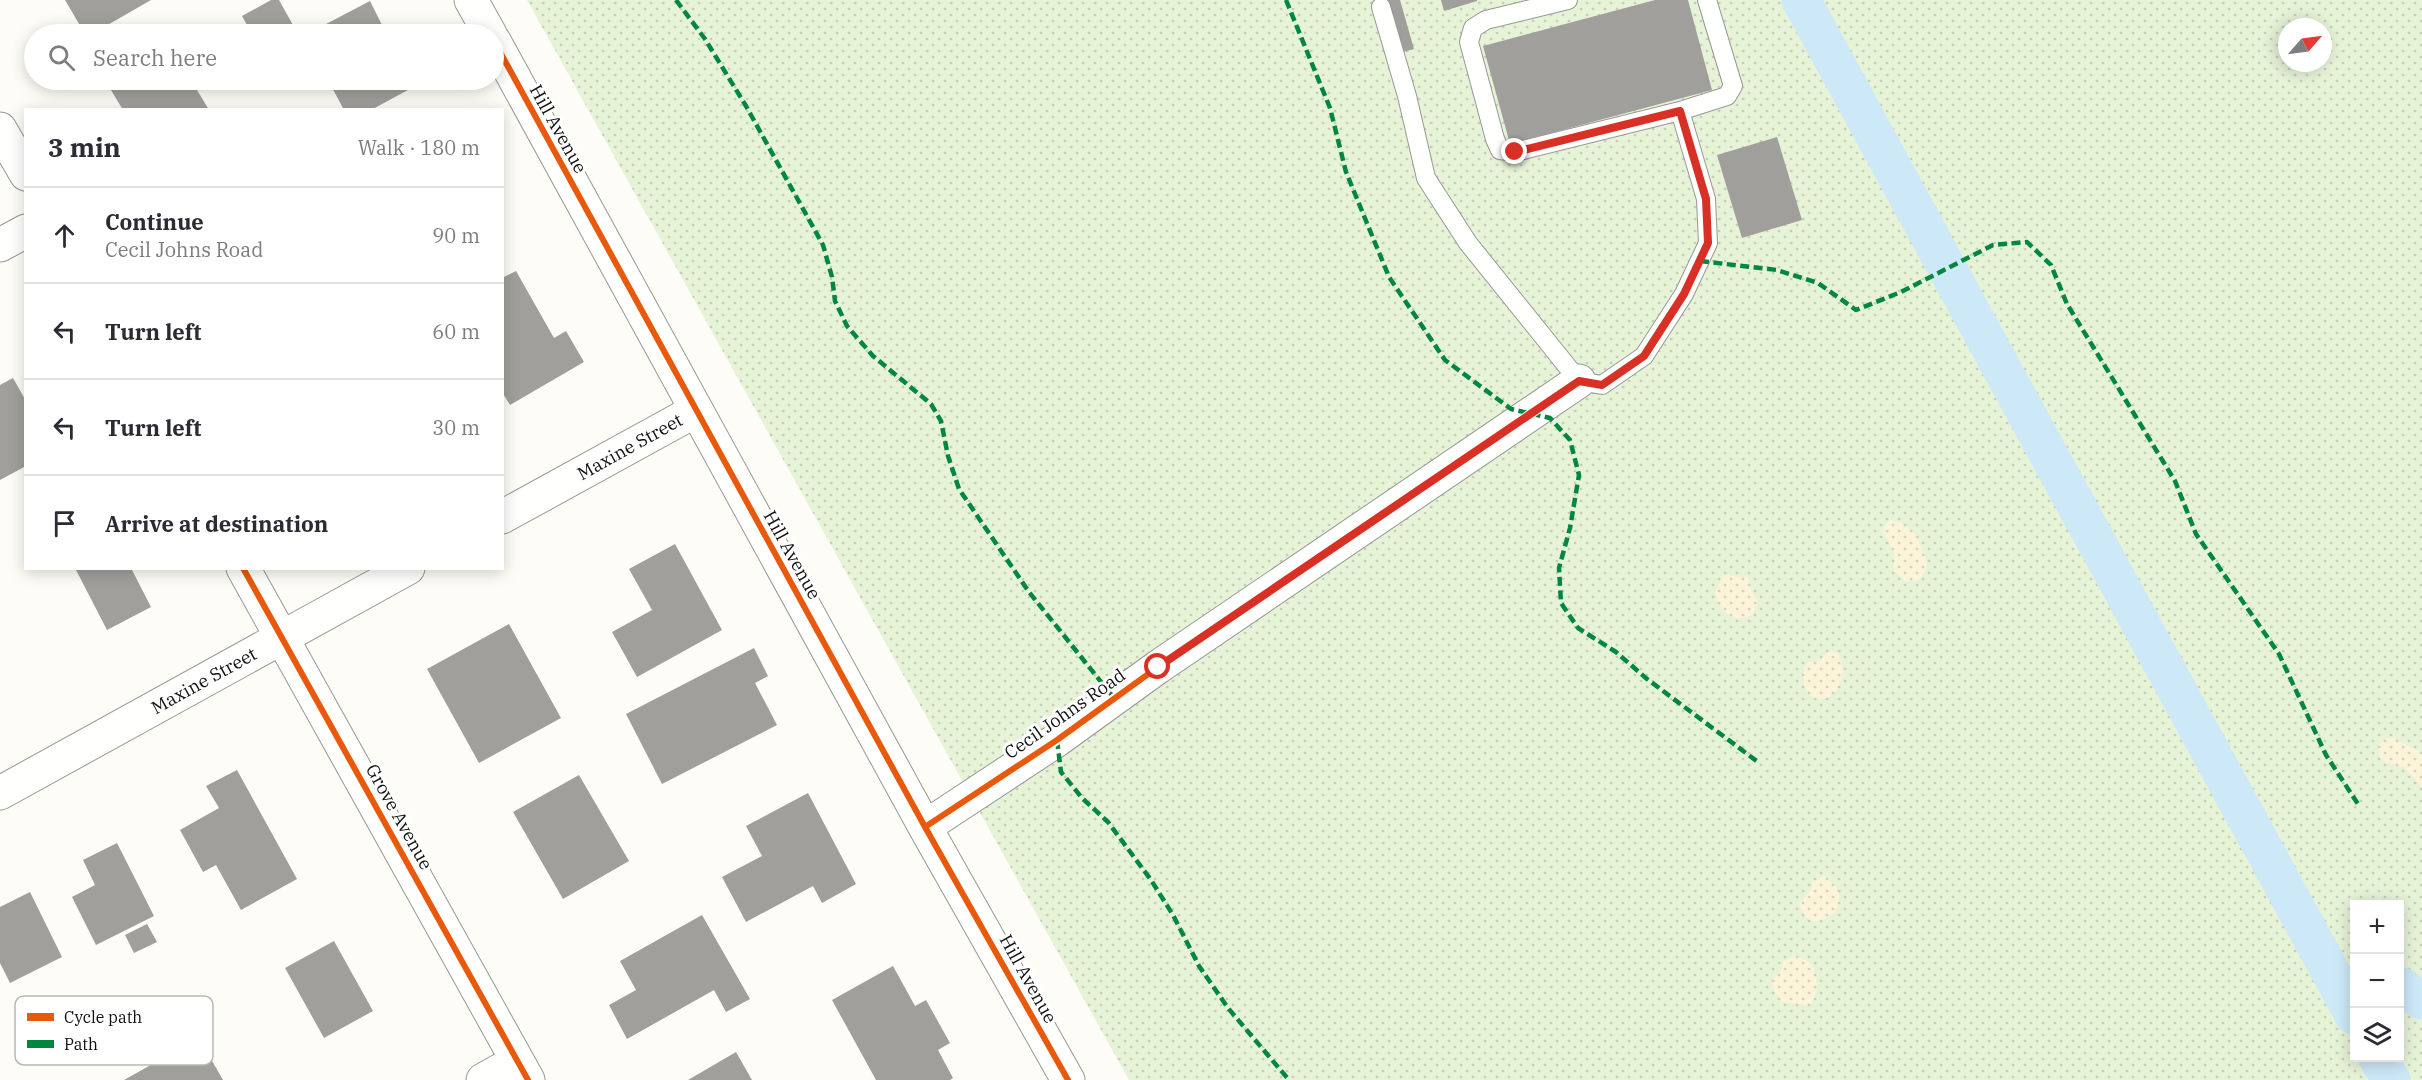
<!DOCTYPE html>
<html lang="en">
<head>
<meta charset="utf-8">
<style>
  body { margin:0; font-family:"IBM Plex Serif",serif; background:#f7f7f7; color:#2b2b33 }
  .controls { position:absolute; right:18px; bottom:18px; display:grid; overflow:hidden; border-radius:0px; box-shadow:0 3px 15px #0003 }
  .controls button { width:54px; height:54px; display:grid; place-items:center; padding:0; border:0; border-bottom:2px solid #e1e1e2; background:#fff; color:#2b2b33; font:30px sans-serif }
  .compass { position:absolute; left:2278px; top:18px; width:54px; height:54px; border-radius:50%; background:#fff; box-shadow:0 3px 15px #0003; rotate:62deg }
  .stop { position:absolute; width:18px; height:18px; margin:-14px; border:4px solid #d93025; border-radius:50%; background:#fff }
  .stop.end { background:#d93025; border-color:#fff; box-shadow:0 2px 6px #0008 }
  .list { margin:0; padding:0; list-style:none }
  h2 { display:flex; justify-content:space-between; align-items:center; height:78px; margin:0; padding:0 24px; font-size:26px }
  h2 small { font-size:20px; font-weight:400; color:#7c7c81 }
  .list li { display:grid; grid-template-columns:39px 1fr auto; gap:18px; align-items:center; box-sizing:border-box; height:96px; padding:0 24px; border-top:2px solid #e1e1e2 }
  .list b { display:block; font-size:22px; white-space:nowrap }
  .list p { margin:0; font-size:20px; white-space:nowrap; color:#7c7c81 }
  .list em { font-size:20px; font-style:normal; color:#7c7c81 }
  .icon { flex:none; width:33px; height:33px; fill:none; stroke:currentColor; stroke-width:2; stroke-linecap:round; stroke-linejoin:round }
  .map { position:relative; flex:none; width:2422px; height:1080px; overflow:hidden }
  .search { position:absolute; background:#fff; box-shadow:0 3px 15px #0003; left:24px; top:24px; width:480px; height:66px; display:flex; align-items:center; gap:15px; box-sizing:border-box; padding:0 21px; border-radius:33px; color:#7c7c81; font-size:22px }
  .panel { position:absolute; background:#fff; box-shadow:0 3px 15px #0003; left:24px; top:108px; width:480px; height:462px; border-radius:0px }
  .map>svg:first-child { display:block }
</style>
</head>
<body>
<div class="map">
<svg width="2422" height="1080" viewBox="0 0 2422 1080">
  <defs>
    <pattern id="grass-dots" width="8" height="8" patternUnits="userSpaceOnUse" patternTransform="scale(1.5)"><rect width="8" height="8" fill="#e7f3d7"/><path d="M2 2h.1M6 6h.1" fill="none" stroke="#c5cfb8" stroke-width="1.8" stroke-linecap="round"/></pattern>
    <pattern id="sand-dots" width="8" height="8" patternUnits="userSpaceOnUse" patternTransform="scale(1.5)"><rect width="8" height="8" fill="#fcf4d9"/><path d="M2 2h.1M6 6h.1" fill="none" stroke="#d7d0b9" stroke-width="1.8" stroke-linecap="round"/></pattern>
  </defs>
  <rect width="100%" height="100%" fill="#fdfcf7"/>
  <!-- grass -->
  <path fill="url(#grass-dots)" fill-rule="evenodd" d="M527 0H2422V1080H1129ZM2287 27H2323V63H2287ZM2354 904H2400V1058H2354Z"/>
  <!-- sand -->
  <path fill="url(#sand-dots)" d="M1890 520 1902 523 1916 534 1927 563 1926 569 1919 580 1906 581 1894 571V552L1883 532 1886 525Z
    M1727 575 1748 578 1752 593 1758 601 1753 614C1733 625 1720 612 1715 592L1723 576Z
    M1829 651 1838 653C1848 673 1840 703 1814 698 1803 689 1799 674 1808 662H1818Z
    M2387 738H2393L2422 753V788L2406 768 2387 763 2379 756 2378 745Z
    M1824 876C1848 890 1843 918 1814 922L1806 917 1799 905C1804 895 1814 892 1812 881Z
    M1795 956C1802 958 1808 960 1812 966 1818 976 1819 997 1810 1005L1781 1002 1772 986V980L1781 971 1783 961Z"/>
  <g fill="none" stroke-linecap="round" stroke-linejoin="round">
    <!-- canal -->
    <path stroke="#cde8f7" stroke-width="39" d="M1801 0 2354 1015
      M2400 986 2422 1000
      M2378 1058 2391 1080"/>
  </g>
  <!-- building -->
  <path fill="#a19f9c" d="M65 0H151L92 34H85Z
    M271 0H279L298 34H252L242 16Z
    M1383 0H1400L1414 49 1399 53Z
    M1441 0H1477V1L1444 11Z
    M1655 0H1688L1712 90 1510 144 1483 46Z
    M370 1 384 29 374 34H307Z
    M105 80H191L209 110H123Z
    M328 80H417L419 84 371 110H344Z
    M1777 137 1802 220 1742 238 1717 155Z
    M516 271 554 338 566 331 584 362 510 405 502 392V278Z
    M13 378 26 401V466L0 480V385Z
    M675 544 722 630 637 677 612 632 652 610 629 569Z
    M75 568H131L151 607 107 630Z
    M509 624 561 718 479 763 427 669Z
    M754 648 768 676 755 683 777 725 662 784 626 714Z
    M237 770 297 879 241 910 216 865 203 872 180 830 219 808 206 786Z
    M579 775 629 861 563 899 513 812Z
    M808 793 856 884 822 903 813 886 746 922 722 877 762 856 746 826Z
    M117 843 154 916 96 945 72 897 95 885 83 860Z
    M30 892 62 957 10 983 0 963V907Z
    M702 915 750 999 726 1012 714 990 627 1039 609 1005 636 990 620 961Z
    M147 924 157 942 134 953 125 935Z
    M334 941 373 1011 324 1038 285 968Z
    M893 966 915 1006 926 1000 950 1043 938 1050 953 1078 950 1080H876L832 1000Z
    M199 1038 223 1080H124Z
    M736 1052 752 1080H688Z"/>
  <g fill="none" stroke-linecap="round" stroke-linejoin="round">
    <defs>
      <path id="lane" d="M1568 0 1486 20 1473 28 1469 42 1495 139 1500 150 1515 152 1680 111 1727 96 1733 86 1707 0
        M1381 7 1407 96 1426 178 1468 243 1579 381 1602 385 1644 356 1684 294 1708 243 1706 199 1680 111"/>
      <path id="street" d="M471 0 490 34
        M494 41 925 827 1068 1080
        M0 129 26 174
        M0 245 26 231
        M502 517 695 411
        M243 568 528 1080
        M0 793 408 568
        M925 827 1057 740 1158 667 1579 381
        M483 1080 517 1061"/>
    </defs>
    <!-- lane casing -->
    <use href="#lane" stroke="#979795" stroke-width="20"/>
    <!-- street casing -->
    <use href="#street" stroke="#979795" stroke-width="35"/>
    <!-- lane -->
    <use href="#lane" stroke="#fffffe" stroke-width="18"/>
    <!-- street -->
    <use href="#street" stroke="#fffffe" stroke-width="33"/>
    <!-- quiet -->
    <path stroke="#00873e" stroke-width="4.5" stroke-dasharray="9 4.5" stroke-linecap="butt" d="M676 0 705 39 746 106 823 245 832 277 835 301 847 326 873 356 931 404 941 421 948 456 959 489 1029 592 1114 698
      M1286 0 1330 108 1346 172 1389 277 1445 360 1511 409 1550 418 1570 440 1579 475 1570 528 1559 568 1561 603 1578 628 1616 652 1647 679 1758 762
      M1700 261 1777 270 1818 283 1856 310 1901 292 1993 245 2027 242 2051 265 2067 304 2175 481 2196 534 2279 654 2326 755 2358 804
      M1057 740 1061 772 1082 798 1108 822 1151 880 1173 915 1199 966 1228 1008 1289 1080"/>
    <defs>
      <path id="cycleway" d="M494 41 925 827 1068 1080
        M243 568 528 1080
        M925 827 1057 740 1158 667 1579 381"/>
    </defs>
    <!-- cycleway casing -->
    <use href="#cycleway" stroke="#fff" stroke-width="10"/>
    <!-- cycleway -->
    <use href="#cycleway" stroke="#e8590c" stroke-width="6"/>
  </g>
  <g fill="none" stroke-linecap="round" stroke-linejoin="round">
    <!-- route -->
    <path stroke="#d93025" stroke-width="8" d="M1158 667 1579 381 1602 385 1644 356 1684 294 1708 243 1706 199 1680 111 1515 152"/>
  </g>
  <g text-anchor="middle" stroke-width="6" stroke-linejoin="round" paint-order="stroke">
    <!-- street labels -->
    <g font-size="18" fill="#111" stroke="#fff">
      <text transform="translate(558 129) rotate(61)" y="6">Hill Avenue</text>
      <text transform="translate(630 447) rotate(-29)" y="6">Maxine Street</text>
      <text transform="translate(792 555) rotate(61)" y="6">Hill Avenue</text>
      <text transform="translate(204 681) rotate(-29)" y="6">Maxine Street</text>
      <text transform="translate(1065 714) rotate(-35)" y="6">Cecil Johns Road</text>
      <text transform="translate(399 817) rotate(61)" y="6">Grove Avenue</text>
      <text transform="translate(1028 979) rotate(61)" y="6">Hill Avenue</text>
    </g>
  </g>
  <!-- legend -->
  <rect x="15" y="996" width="198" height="69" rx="9" fill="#fff" stroke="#b8b8b8" stroke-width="1.5"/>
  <rect x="27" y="1013" width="27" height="8" fill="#e8590c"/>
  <rect x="27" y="1040" width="27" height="8" fill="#00873e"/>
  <g font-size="16" fill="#111">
    <text x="64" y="1023">Cycle path</text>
    <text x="64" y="1050">Path</text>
  </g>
</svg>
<div class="controls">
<button>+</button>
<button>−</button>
<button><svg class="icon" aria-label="layers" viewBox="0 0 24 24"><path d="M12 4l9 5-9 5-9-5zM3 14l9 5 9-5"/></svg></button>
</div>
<svg class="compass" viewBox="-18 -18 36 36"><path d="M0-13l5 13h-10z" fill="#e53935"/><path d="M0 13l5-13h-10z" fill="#7c7c81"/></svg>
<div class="stop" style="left:1158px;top:667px"></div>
<div class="stop end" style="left:1515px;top:152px"></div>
<div class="search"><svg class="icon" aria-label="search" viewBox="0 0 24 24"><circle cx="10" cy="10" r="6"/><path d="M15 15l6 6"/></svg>Search here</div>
<section class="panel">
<h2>3 min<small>Walk · 180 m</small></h2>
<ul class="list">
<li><svg class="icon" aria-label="ahead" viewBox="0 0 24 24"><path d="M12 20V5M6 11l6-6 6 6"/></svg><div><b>Continue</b><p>Cecil Johns Road</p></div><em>90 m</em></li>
<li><svg class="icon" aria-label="left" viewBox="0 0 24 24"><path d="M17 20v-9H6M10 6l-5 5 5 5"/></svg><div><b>Turn left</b></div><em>60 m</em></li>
<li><svg class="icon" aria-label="left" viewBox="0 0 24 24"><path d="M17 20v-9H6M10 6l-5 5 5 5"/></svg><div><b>Turn left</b></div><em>30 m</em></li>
<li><svg class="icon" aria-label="arrive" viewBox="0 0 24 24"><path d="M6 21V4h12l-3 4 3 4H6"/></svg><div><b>Arrive at destination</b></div></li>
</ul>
</section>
</div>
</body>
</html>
